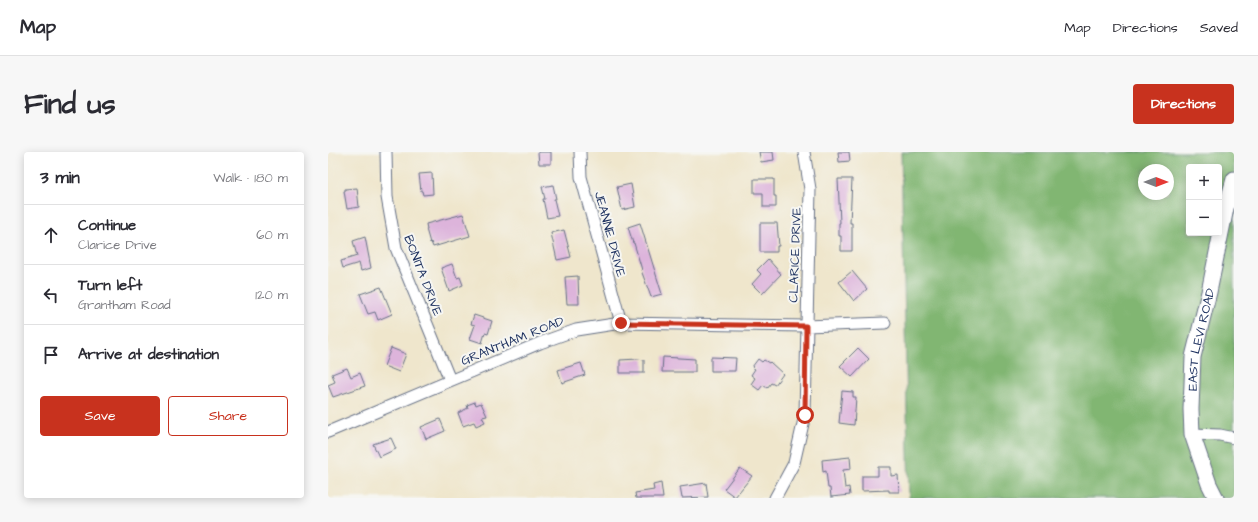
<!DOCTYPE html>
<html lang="en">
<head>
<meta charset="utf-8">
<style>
  body { margin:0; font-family:"Architects Daughter",sans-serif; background:#f7f7f7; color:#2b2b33 }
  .controls { position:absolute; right:12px; top:12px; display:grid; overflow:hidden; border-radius:4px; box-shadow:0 2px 10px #0003 }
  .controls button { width:36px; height:36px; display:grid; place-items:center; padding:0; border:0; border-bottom:1px solid #e1e1e2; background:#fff; color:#2b2b33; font:20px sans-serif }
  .compass { position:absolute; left:810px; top:12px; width:36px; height:36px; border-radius:50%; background:#fff; box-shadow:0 2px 10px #0003; rotate:90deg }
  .stop { position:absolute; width:12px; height:12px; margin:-9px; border:3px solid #c8321e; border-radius:50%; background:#fff }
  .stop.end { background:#c8321e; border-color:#fff; box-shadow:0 1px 4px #0008 }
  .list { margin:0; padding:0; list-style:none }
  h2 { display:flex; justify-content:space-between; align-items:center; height:52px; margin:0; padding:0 16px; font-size:17px }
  h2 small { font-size:13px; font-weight:400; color:#7c7c81 }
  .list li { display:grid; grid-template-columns:26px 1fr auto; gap:12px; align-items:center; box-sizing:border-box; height:60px; padding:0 16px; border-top:1px solid #e1e1e2 }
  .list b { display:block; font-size:15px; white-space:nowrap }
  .list p { margin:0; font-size:13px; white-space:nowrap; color:#7c7c81 }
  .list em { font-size:13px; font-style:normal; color:#7c7c81 }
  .actions { display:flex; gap:8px; padding:12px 16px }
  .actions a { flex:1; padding:9px 0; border:1px solid #c8321e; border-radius:4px; text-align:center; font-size:14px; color:#c8321e }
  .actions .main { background:#c8321e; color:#fff }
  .icon { flex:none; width:22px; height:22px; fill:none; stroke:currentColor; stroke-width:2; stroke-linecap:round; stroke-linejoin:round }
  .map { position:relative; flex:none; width:906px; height:346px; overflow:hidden; border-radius:4px }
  header { display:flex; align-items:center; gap:24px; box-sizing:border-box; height:56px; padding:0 20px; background:#fff; border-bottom:1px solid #e1e1e2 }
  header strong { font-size:19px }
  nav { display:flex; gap:22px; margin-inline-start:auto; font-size:14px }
  .intro { display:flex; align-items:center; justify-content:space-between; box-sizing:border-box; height:96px; padding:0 24px }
  h1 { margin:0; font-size:28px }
  .button { padding:10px 18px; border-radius:4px; background:#c8321e; color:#fff; font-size:14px; font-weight:700 }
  main { display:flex; gap:24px; padding:0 24px }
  aside { flex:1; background:#fff; border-radius:4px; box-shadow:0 2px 10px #0003 }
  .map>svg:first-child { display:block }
</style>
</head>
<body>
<header>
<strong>Map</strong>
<nav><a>Map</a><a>Directions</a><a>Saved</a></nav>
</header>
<div class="intro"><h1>Find us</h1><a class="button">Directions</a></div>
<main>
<aside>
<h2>3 min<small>Walk · 180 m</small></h2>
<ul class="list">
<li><svg class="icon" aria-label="ahead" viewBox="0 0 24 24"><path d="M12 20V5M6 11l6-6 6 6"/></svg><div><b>Continue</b><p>Clarice Drive</p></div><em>60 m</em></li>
<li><svg class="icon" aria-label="left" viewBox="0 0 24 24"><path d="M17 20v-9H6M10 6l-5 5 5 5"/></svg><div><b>Turn left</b><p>Grantham Road</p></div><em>120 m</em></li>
<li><svg class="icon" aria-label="arrive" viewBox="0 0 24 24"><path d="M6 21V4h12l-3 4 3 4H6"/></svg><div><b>Arrive at destination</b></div></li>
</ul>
<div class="actions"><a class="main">Save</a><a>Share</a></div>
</aside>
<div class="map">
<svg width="906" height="346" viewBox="0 0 906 346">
  <rect width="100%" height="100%" fill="#f6f6f2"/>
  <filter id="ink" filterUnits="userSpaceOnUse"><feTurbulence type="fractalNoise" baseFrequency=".025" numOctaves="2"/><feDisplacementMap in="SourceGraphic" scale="8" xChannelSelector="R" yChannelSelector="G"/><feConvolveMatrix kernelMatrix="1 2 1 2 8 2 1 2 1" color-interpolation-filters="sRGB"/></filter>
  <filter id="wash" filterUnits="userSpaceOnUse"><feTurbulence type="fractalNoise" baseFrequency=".012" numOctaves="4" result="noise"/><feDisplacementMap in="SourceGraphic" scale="16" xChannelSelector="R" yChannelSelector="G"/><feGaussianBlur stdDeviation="0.9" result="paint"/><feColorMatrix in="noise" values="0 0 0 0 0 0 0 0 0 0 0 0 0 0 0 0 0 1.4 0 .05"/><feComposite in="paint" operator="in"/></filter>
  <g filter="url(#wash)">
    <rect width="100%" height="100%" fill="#efe6cc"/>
    <!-- forest -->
    <path fill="#81b672" stroke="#4e7268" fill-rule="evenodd" d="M573 0H906V346H581ZM861 15H891V81H861ZM816 18H840V42H816Z"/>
    <g id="blocks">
      <!-- building -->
      <path fill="#ddb4db" d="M210 0H223V12H211Z
        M431 0H445L446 8 433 10Z
        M510 0H521L522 9 511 10Z
        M104 21 105 42 95 43 94 39H93L91 22Z
        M426 27H446V44H448V55H435V41H426Z
        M510 27H524L522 71H524V99H513V84H511V71H512Z
        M303 32 307 55 294 58 289 35Z
        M225 33 228 47H226L230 64 219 66 215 47H217L214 35Z
        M29 36 31 55 19 57 16 39H17V37Z
        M135 62 142 84 105 95 103 90 102 91 98 77H99L98 72Z
        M312 71 334 142 323 145 313 118H314L306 91H305L300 75Z
        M432 71H449L451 94H449V100H432Z
        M236 78 243 105 229 108 223 81Z
        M37 85 43 116 33 119 31 111 15 116 13 109 29 104 25 89Z
        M440 107 453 122 434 142 424 132 433 122 429 118Z
        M124 112 129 126 132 125 135 133 121 139 113 116Z
        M524 119 539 137 526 149 511 130Z
        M250 124 251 152H239L237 125Z
        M53 135 64 162 50 168 47 160 40 162 32 142Z
        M146 163 164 169 160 182 157 181 154 191 142 187 147 173 143 172Z
        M63 196 78 202 71 220 56 214Z
        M530 196 541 207 524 225 512 214Z
        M335 205 367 207V220H334Z
        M383 205 408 206 407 219H383Z
        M310 207 316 208V221H292V208Z
        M430 207 434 210 436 208 441 211 442 210 455 222 447 233 443 231 439 236 435 233 431 238 423 232 427 226 423 223 427 217 424 215Z
        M253 211 257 223 234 231 230 218Z
        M19 216 23 225 32 221 37 234 5 245 0 233 7 230 4 222Z
        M514 239 525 240V245H528L526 273 511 271Z
        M147 250 148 253 153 251 159 264 154 265 157 270 148 274 146 270 135 274 130 261 140 256 139 253Z
        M112 267 117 279 98 287 93 275Z
        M63 286 68 297 51 305 45 292Z
        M522 305 523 317 515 318 517 336 521 335 522 343 503 345 502 336H500L498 319 495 320 494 308Z
        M550 315H563V324L570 323 571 340H561V338L534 339V324H550Z
        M412 316 424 324 407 345 396 337Z
        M333 331 335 346H308L307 341 326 338 325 333Z
        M378 331 380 345 354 346 352 335Z"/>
    </g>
  </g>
  <g filter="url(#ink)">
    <use href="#blocks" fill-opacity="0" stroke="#656f84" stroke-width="1"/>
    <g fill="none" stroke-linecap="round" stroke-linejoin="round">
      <defs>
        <path id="street" d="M58 0 59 45 68 96 122 228
          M252 0 253 25 293 171
          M0 280 212 191 248 178 293 171 478 174 557 171
          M864 282 892 283 906 286
          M447 346 466 311 477 263 482 37 476 0"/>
        <g id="secondary">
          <path id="s1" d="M888 346 881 332 864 282 863 257 865 205 881 140 898 56 906 27"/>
        </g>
      </defs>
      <!-- street casing -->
      <use href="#street" stroke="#656f84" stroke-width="13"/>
      <!-- secondary casing -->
      <use href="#secondary" stroke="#656f84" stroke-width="17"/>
      <!-- street -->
      <use href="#street" stroke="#fff" stroke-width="11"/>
      <!-- secondary -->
      <use href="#secondary" stroke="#fff" stroke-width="15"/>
    </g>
  </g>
  <g fill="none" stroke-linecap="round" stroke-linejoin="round" filter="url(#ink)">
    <!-- route -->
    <path stroke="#c8321e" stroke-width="5" d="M293 171 478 174 477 263"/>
  </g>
  <g text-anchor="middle" stroke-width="4" stroke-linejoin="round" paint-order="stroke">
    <!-- street labels -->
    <g font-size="13" fill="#1b2f5e" stroke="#f6f6f2">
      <text transform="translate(283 82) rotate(75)" y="5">JEANNE DRIVE</text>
      <text transform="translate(466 103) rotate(-88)" y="5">CLARICE DRIVE</text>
      <text transform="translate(96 123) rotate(69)" y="5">BONITA DRIVE</text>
      <text dy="5" stroke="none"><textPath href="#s1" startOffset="164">EAST LEVI ROAD</textPath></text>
      <text transform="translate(184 188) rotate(-22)" y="5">GRANTHAM ROAD</text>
    </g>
  </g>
</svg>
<div class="controls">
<button>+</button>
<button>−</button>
</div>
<svg class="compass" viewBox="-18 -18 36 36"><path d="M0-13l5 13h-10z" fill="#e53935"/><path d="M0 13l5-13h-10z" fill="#7c7c81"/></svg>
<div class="stop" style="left:477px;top:263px"></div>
<div class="stop end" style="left:293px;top:171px"></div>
</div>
</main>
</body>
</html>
